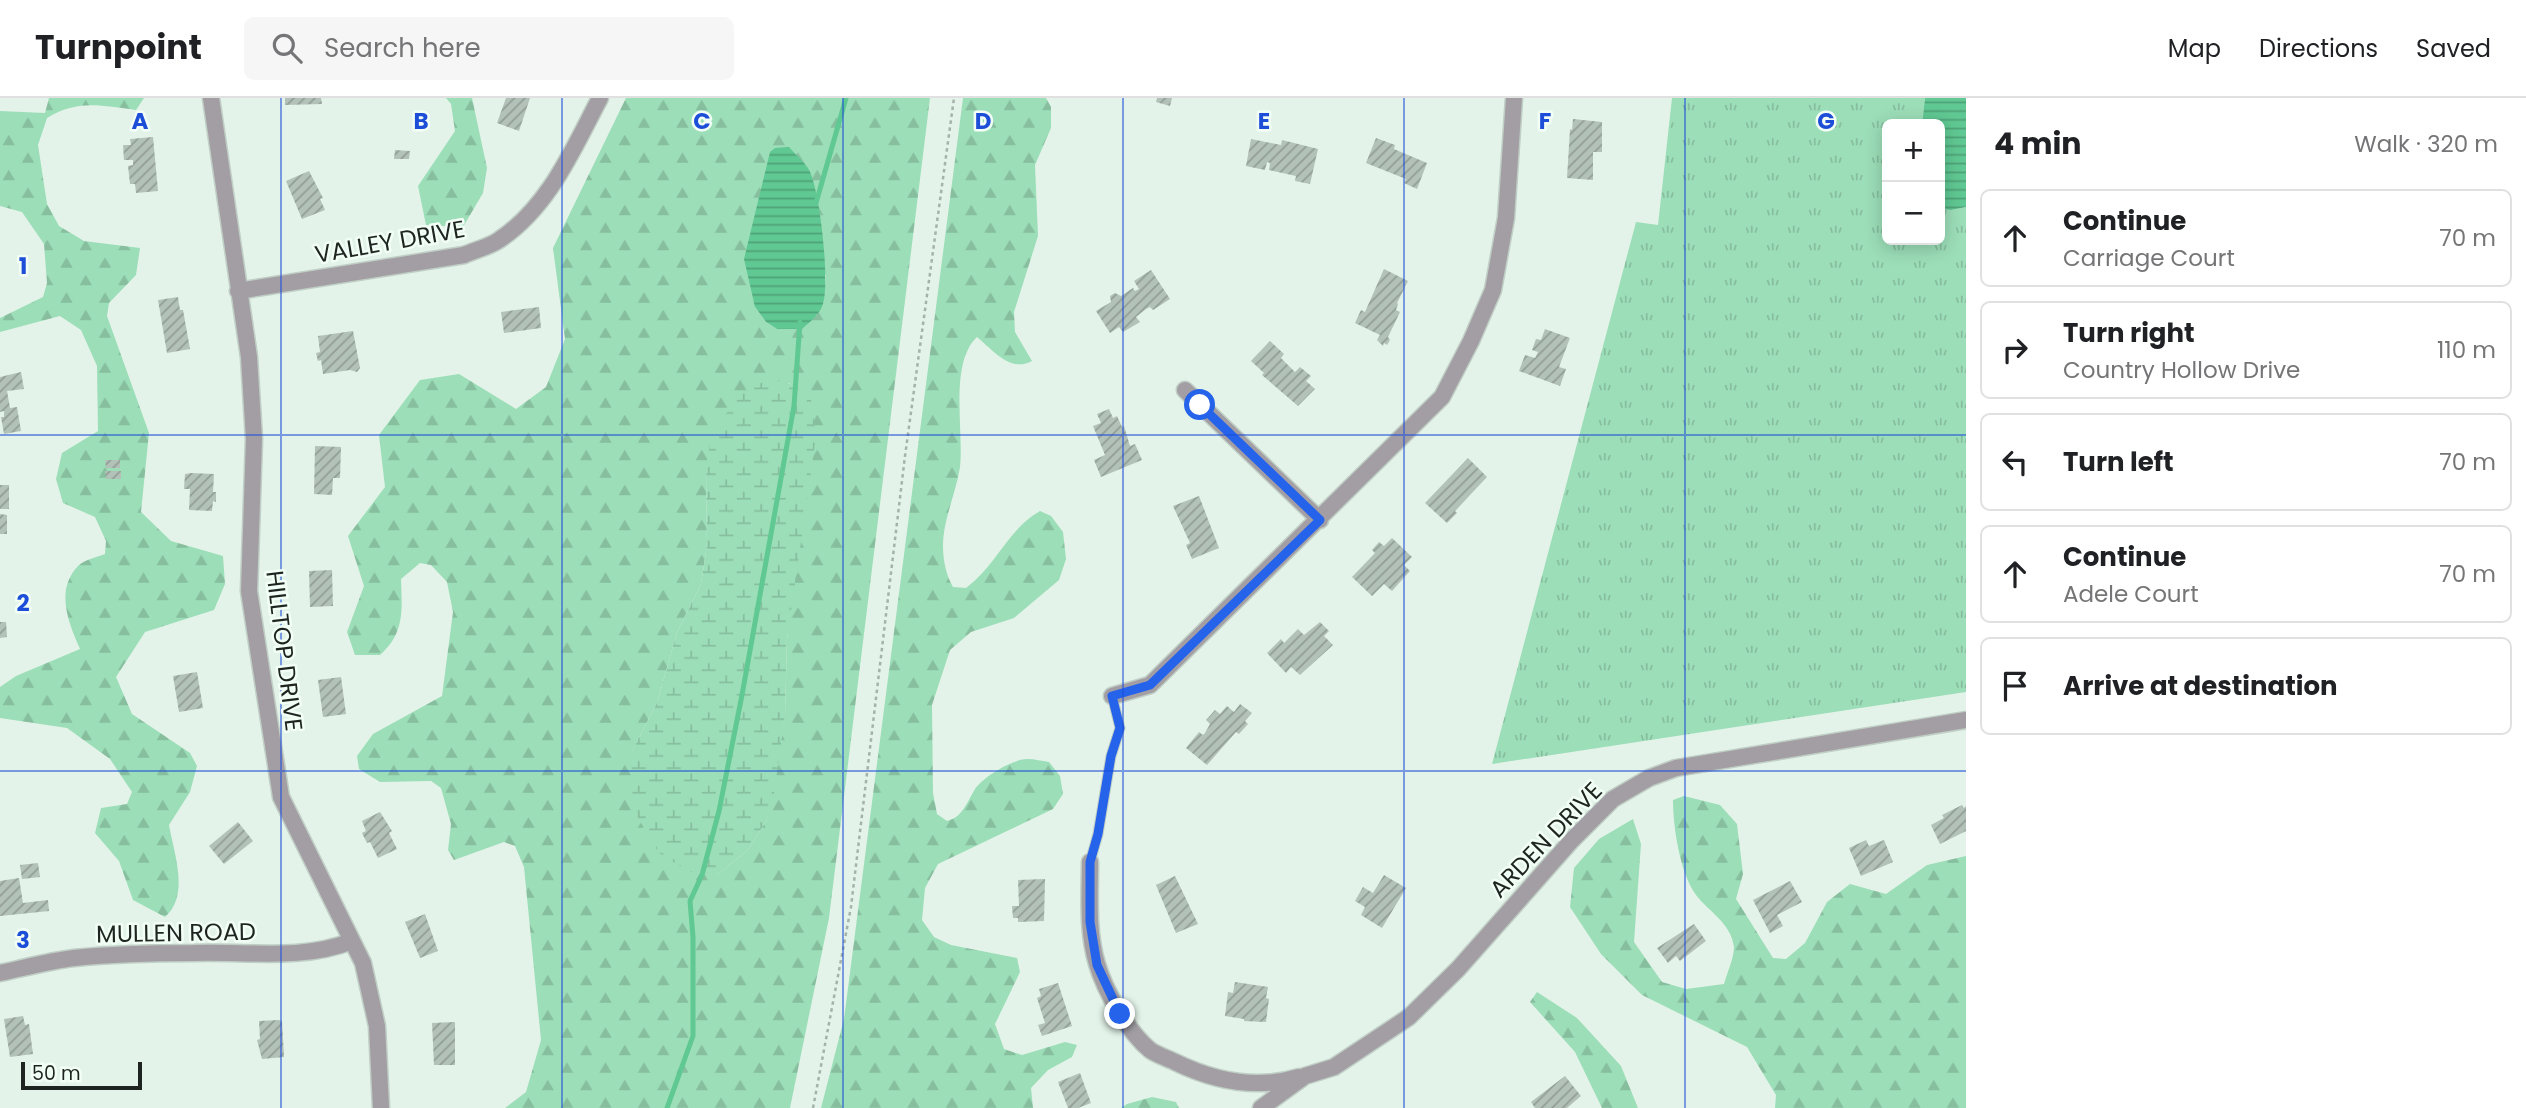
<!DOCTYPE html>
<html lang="en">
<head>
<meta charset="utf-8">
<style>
  body { margin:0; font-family:Poppins,sans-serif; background:#f6f6f6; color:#202124 }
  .controls { position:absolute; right:21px; top:21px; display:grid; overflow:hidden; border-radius:10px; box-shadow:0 4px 18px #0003 }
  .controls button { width:63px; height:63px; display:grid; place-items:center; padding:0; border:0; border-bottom:2px solid #e0e0e0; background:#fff; color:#202124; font:35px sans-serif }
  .scale { position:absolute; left:21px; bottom:18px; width:121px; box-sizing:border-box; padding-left:7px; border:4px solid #1e2420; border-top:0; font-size:19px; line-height:24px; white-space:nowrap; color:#1e2420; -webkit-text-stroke:5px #f2fff7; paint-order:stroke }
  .stop { position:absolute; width:21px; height:21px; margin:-16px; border:5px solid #2563eb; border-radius:50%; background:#fff }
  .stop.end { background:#2563eb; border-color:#fff; box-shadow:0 2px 7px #0008 }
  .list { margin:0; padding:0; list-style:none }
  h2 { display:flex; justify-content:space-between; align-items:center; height:91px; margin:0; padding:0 28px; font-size:30px }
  h2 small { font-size:23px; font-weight:400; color:#757577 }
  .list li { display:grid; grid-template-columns:46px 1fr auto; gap:21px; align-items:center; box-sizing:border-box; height:98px; margin:0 14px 14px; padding:0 14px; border:2px solid #e0e0e0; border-radius:10px }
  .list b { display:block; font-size:26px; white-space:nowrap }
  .list p { margin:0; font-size:23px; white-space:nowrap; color:#757577 }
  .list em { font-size:23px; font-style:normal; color:#757577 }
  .icon { flex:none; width:38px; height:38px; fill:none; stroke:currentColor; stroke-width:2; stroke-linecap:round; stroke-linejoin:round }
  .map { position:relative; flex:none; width:1966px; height:1010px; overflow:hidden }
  header { display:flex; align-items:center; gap:42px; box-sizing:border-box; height:98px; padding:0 35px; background:#fff; border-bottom:2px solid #e0e0e0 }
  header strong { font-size:33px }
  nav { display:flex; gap:38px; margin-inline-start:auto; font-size:24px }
  .search { width:490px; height:63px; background:#f6f6f6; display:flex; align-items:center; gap:18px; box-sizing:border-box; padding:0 24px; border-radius:10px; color:#757577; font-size:26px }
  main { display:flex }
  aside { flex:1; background:#fff }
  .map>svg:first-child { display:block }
</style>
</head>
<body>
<header>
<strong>Turnpoint</strong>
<div class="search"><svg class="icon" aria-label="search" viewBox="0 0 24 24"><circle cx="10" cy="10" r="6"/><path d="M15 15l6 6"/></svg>Search here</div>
<nav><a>Map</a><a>Directions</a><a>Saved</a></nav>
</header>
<main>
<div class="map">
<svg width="1966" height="1010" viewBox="0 0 1966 1010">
  <defs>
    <pattern id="grass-tufts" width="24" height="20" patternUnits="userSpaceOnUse" patternTransform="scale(1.75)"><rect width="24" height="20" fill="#9cdeb8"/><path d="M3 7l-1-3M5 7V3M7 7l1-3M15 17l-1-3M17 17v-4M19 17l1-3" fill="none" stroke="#86be9e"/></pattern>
    <pattern id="forest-firs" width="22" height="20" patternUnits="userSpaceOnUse" patternTransform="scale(1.75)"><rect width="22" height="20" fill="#9cdeb8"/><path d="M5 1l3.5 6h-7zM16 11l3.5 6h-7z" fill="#86be9e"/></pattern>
    <pattern id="wetland-marsh" width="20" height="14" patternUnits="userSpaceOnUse" patternTransform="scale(1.75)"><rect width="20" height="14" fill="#9cdeb8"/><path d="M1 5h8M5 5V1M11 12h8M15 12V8" fill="none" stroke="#86be9e"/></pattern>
    <pattern id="water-rules" width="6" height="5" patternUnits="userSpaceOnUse" patternTransform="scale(1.75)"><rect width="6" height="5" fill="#60c893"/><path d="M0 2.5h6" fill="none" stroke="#4fa278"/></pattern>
    <pattern id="building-hatch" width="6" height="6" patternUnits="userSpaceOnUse" patternTransform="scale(1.75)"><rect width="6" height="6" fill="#b3c2b9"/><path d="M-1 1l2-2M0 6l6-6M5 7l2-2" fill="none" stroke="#919d96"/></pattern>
  </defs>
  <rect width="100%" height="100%" fill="#e3f3e9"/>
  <!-- grass -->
  <path fill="url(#grass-tufts)" d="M1672 0H1925L1922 26H1887V142H1940V111L1951 112 1966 109V594L1492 666 1636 124 1658 127Z"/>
  <!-- forest -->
  <path fill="url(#forest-firs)" fill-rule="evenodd" d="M49 0H144L136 12C101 8 79 1 47 20L38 47 47 106 59 128 84 143 140 150 136 177 109 205 107 218 149 335 141 414 171 443 223 458 225 486 214 512 145 534 116 579 132 616 190 655 197 668 190 694 169 727C174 756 190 797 165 819L133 802 119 763 95 735 101 710 127 706 132 694 110 661 67 630 0 620V589L16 578 80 551C69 525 54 492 79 467 85 462 97 459 105 456L106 443 95 419 63 405 56 381 62 355 98 333 97 268 81 232 60 218 0 234V220L43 199 47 185 44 146 22 114 0 108V13L45 15Z
    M446 0H472L487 70 483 95 463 129 426 127 418 88 455 33 451 6Z
    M626 0H930L829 820 790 1010H505L526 994 541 942 524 769 515 748 504 744 454 762 448 752 451 726 441 690 431 683 380 684 359 671 357 658 373 636 442 598 453 514 447 484 431 467 420 465 401 481C402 512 405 535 380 557H355L347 534 364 488 348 438 385 389 379 337 420 282 459 276 516 311 546 289 565 241 553 150ZM826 177 823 206 816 218 777 231 766 224 755 209ZM789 285 811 302 787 542 785 618 767 721 749 751 717 777 631 655 657 605 677 534 701 486 707 447 706 369Z
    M963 0H1046L1051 9V30L1035 67 1038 138 1014 214 1015 234 1032 263C1010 275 993 252 977 239 949 265 964 333 960 369 956 395 943 422 943 448 943 462 946 477 953 489L966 490C996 468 1008 431 1040 413L1051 418 1063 434 1066 461 1059 482 1014 520 971 534 950 552 932 607 933 695 937 716 947 723C963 719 967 704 975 691 983 679 1013 661 1027 661 1035 661 1042 663 1049 664L1060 678 1063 696 1053 711 938 766 925 790 922 822 934 839 951 847 1017 860 1020 874 995 926 1004 951 1022 957 1065 944 1077 947 1072 959 1048 972 1031 990 1033 1010H821L844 921Z
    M1684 698 1720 707 1737 726 1743 776 1736 801 1773 860 1786 861 1805 845 1827 804 1850 786 1886 796 1927 767 1966 758V1010H1775L1776 997 1747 949 1642 897 1601 856 1570 809 1574 770 1599 741 1633 721 1641 746 1634 844 1662 884 1686 891 1724 886C1727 875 1734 860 1734 849 1731 825 1709 814 1696 797 1680 775 1673 729 1673 702Z
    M1537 894 1577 920 1621 968 1638 1010H1602L1575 954 1530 904Z
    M1152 999 1176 1004 1179 1010H1121L1127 1006Z"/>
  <!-- wetland -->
  <path fill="url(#wetland-marsh)" d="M782 283 795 288 811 302 816 339 787 542 785 618 773 702 767 721 749 751 717 777H702L688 773 659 755 638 720 631 688V655L657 605 677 534 701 486 707 447 706 369 710 346 720 324 741 296 763 284Z"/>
  <!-- water -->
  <path fill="url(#water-rules)" d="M1925 0H1966V109L1951 112 1940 111V26H1922Z
    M789 49C795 56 803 63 808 70 820 89 830 184 823 206 820 216 810 224 802 231H777L766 224 755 209 744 161 770 54 775 50Z"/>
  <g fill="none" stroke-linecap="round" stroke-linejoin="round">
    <!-- stream -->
    <path stroke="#60c893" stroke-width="5" d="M816 105 846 0
      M667 1010 693 938V839L690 803 702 777 719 713 742 597 794 308 800 224"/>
  </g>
  <!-- building -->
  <path fill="url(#building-hatch)" d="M285 0H321L322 6 285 7Z
    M506 0H530L519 33 497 25Z
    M1157 0H1172L1170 8 1156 4Z
    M1573 21 1602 24V54H1593V82L1567 80 1570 31 1572 32Z
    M153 39 158 93 136 95 135 86H130L128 68 133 67V62H124L123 47H131L130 41Z
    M1376 40 1395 47 1394 51 1427 65 1417 91 1404 85 1406 81 1366 65Z
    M1251 41 1281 47 1282 42 1318 51 1310 86 1295 83 1296 78 1269 72 1270 65 1267 64 1265 72 1246 68Z
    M395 52 410 53 409 61H394Z
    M309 73 323 100 320 101 325 112 302 121 286 83Z
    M1384 171 1408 183 1397 205 1398 206 1396 212 1400 214 1388 239 1390 242 1387 247 1384 245 1383 248 1377 242 1380 237 1355 225 1361 212 1365 214Z
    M1151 172 1170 201 1153 212 1150 209 1146 211 1136 219 1140 224 1123 234 1119 229 1110 235 1096 213 1111 204 1110 198 1115 195 1121 198 1133 190 1135 193 1139 191 1134 183Z
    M178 199 180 212H183L190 251 167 255 158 202Z
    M539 209 541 230 504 235 501 214Z
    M1545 231 1570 240 1559 269 1566 271 1560 288 1519 273 1525 257 1535 260 1538 254 1532 252 1536 241 1541 242Z
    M353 233 360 270 357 274 350 272 323 276 321 262 318 263 316 255 320 254 318 238Z
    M1270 243 1284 256 1281 260 1295 274 1300 269 1311 278 1306 283 1315 291 1298 308 1262 277 1264 275 1251 263Z
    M21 274 24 291 7 293 10 310 17 309 21 333 4 336 1 319H4V313L0 314V279Z
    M1109 311 1113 320 1117 318 1122 329 1124 328 1130 348 1135 346 1142 362 1101 379 1094 362 1105 357 1093 328 1101 325 1097 316Z
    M315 348 341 349 340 380H333L332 397 314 396Z
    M1468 360 1487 379 1455 413 1457 415 1447 425 1425 405Z
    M105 362H120V370H106Z
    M105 373H121V381H106Z
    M191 375 214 376 213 394H216V404L213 403 212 413 189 412 190 391H184L185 376Z
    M0 387H9V411H0Z
    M1199 398 1219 450 1192 461 1186 447 1190 445 1173 408Z
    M0 416 7 417V436H0Z
    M1392 440 1412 459 1404 467 1410 473 1392 493 1384 486 1372 498 1352 479 1375 455 1372 452 1379 444 1384 448Z
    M332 472 333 508 310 509 309 473Z
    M0 524H6L7 539 0 540Z
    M1320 524 1329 533 1324 538 1333 547 1300 577 1291 569 1286 575 1267 555 1281 541 1284 545 1298 531 1304 537Z
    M197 574 203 610 179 614 173 578Z
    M341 579 346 616 323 619 318 582Z
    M1240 606 1252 615 1245 623 1248 626 1239 636 1236 634 1207 667 1186 650 1199 634 1203 637 1205 635 1210 626 1206 622 1215 612 1220 616 1227 608 1234 614Z
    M1962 707 1964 710 1966 708V733L1940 746 1931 727 1944 720 1942 717Z
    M380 714 392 733 389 735 397 751 378 760 370 744 367 745 362 735 366 733 362 723Z
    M238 724 253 743 224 766 209 748Z
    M1866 742 1869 748 1884 742 1893 764 1861 778 1849 750Z
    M38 765 40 779 22 781 20 767Z
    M1384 777 1406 790 1382 830 1361 817 1365 809 1355 803 1363 789 1373 795Z
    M1175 778 1198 826 1176 835 1156 787Z
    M19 780 23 805 48 802 49 813 0 818V783Z
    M1045 781 1044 823 1018 824V820H1013L1012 808H1019L1018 782Z
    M1790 783 1802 804 1777 817 1783 828 1770 835 1753 802Z
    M425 816 438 853 420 860 405 824Z
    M1694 826 1706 843 1680 863 1676 858 1668 865 1657 850Z
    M1235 884 1268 889 1266 900 1269 901 1266 924 1244 923V921L1225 918 1228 894 1233 895Z
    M1058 885 1072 928 1042 938 1038 927 1045 925 1037 900 1041 898 1039 891Z
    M23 918 25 927 29 926 33 956 10 959 4 921Z
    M279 922 282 923 284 959 262 961 257 942 260 941 259 923Z
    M455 924V967H434L432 925Z
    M1080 975 1091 1005 1078 1010H1068L1058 984Z
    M1565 978 1581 998 1567 1010H1535L1531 1004Z"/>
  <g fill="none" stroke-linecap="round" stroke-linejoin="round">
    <defs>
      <path id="lane" d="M1090 764 1098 736 1111 658 1120 630 1112 598"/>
      <path id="street" d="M211 0 249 259 254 341 249 493 281 699 363 865 377 928 381 1010
        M238 193 464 157C475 152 489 149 499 142 549 109 573 51 600 0
        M1185 292 1320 422
        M1112 598 1150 587 1442 299 1471 243 1493 192 1506 120 1514 0
        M1090 764C1090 798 1087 833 1097 866 1105 893 1128 934 1150 952 1157 957 1167 960 1175 964 1214 983 1256 992 1299 979
        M0 875C24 870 49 863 74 860 113 856 153 855 193 855 246 853 302 863 352 843
        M1261 1010 1305 978 1334 969 1409 919 1458 871 1572 742 1613 701 1649 680 1676 670 1966 622"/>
    </defs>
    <!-- lane casing -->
    <use href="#lane" stroke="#c0cec5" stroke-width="11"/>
    <!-- street casing -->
    <use href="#street" stroke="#c0cec5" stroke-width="19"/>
    <!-- path -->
    <path stroke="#a5b2aa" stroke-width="2.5" stroke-dasharray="3.5 3.5" stroke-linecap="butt" d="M813 1010 851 809 905 358 954 0"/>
    <!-- lane -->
    <use href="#lane" stroke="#a29ea4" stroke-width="8"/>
    <!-- street -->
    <use href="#street" stroke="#a29ea4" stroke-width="16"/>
  </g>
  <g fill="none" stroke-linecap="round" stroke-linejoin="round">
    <!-- route -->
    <path stroke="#2563eb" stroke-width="9" d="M1120 916 1097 867 1090 824V764L1098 736 1111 658 1120 630 1112 598 1150 587 1320 422 1200 307"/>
  </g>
  <!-- grid -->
  <path fill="none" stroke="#1d4ed8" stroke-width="2" stroke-opacity="0.55" d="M281 0V1010M562 0V1010M843 0V1010M1123 0V1010M1404 0V1010M1685 0V1010M0 337H1966M0 673H1966"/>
  <g text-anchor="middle" stroke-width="5" stroke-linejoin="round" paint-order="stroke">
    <!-- street labels -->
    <g font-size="24" fill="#1e2420" stroke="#f2fff7">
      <text transform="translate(390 144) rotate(-10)" y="8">VALLEY DRIVE</text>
      <text transform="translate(284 553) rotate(83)" y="8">HILLTOP DRIVE</text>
      <text transform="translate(1546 742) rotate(-46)" y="8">ARDEN DRIVE</text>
      <text transform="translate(176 835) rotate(-1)" y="8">MULLEN ROAD</text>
    </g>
  </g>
  <g font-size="23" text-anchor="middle" font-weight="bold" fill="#1d4ed8" stroke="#f2fff7" stroke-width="5" stroke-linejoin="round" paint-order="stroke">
    <text x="140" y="31">A</text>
    <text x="421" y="31">B</text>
    <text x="702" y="31">C</text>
    <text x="983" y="31">D</text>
    <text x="1264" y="31">E</text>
    <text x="1545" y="31">F</text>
    <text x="1826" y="31">G</text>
    <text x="23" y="176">1</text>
    <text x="23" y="513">2</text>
    <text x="23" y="850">3</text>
  </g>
</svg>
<div class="controls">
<button>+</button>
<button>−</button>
</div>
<div class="scale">50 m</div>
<div class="stop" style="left:1200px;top:307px"></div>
<div class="stop end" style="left:1120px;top:916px"></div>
</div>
<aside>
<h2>4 min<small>Walk · 320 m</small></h2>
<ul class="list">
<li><svg class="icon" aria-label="ahead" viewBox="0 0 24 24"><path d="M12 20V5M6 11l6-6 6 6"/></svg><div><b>Continue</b><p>Carriage Court</p></div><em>70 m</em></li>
<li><svg class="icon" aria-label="right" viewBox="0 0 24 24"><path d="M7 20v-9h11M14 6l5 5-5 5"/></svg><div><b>Turn right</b><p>Country Hollow Drive</p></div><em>110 m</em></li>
<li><svg class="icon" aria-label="left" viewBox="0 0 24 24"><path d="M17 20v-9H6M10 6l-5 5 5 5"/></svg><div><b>Turn left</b></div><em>70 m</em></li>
<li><svg class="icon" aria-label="ahead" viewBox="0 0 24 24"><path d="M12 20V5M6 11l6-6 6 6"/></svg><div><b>Continue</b><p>Adele Court</p></div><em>70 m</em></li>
<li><svg class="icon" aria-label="arrive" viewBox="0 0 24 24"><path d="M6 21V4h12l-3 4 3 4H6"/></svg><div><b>Arrive at destination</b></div></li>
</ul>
</aside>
</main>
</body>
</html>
